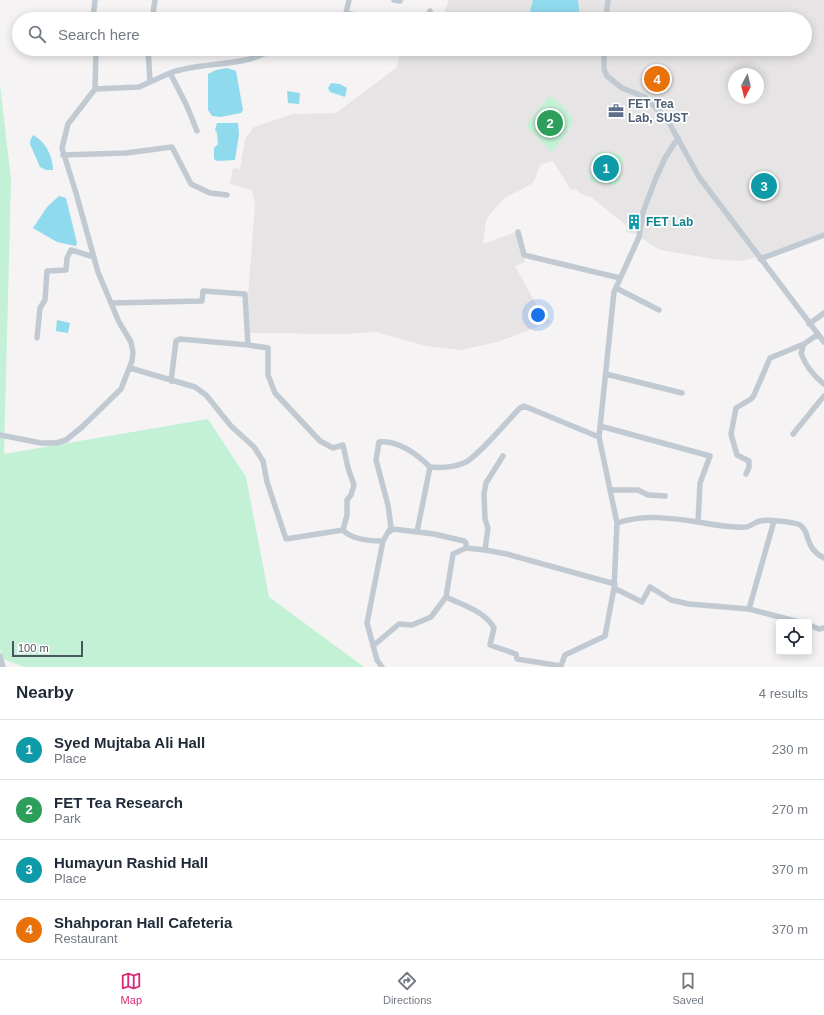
<!DOCTYPE html>
<html lang="en">
<head>
<meta charset="utf-8">
<style>
  body { margin:0; font-family:Arial,sans-serif; background:#f6f6f7; color:#1f2937 }
  .controls { position:absolute; right:12px; bottom:12px; display:grid; overflow:hidden; border-radius:4px; box-shadow:0 2px 10px #0003 }
  .controls button { width:36px; height:36px; display:grid; place-items:center; padding:0; border:0; border-bottom:1px solid #e0e1e3; background:#fff; color:#1f2937; font:20px sans-serif }
  .compass { position:absolute; left:728px; top:68px; width:36px; height:36px; border-radius:50%; background:#fff; box-shadow:0 2px 10px #0003; rotate:187deg }
  .scale { position:absolute; left:12px; bottom:10px; width:71px; box-sizing:border-box; padding-left:4px; border:2px solid #4a5661; border-top:0; font-size:11px; line-height:14px; white-space:nowrap; color:#4a5661; -webkit-text-stroke:3px #fff; paint-order:stroke }
  .you { position:absolute; left:538px; top:315px; width:14px; height:14px; margin:-10px; border:3px solid #fff; border-radius:50%; background:#1a73e8; box-shadow:0 0 0 6px #1a73e833 }
  .badge { display:grid; place-items:center; width:26px; height:26px; border-radius:50%; background:#db2777; color:#fff; font-size:13px; font-weight:700 }
  .pin { position:absolute; translate:-50% -50%; border:2px solid #fff; box-shadow:0 1px 4px #0006 }
  .list { margin:0; padding:0; list-style:none }
  h2 { display:flex; justify-content:space-between; align-items:center; height:52px; margin:0; padding:0 16px; font-size:17px }
  h2 small { font-size:13px; font-weight:400; color:#747a83 }
  .list li { display:grid; grid-template-columns:26px 1fr auto; gap:12px; align-items:center; box-sizing:border-box; height:60px; padding:0 16px; border-top:1px solid #e0e1e3 }
  .list b { display:block; font-size:15px; white-space:nowrap }
  .list p { margin:0; font-size:13px; white-space:nowrap; color:#747a83 }
  .list em { font-size:13px; font-style:normal; color:#747a83 }
  .icon { flex:none; width:22px; height:22px; fill:none; stroke:currentColor; stroke-width:2; stroke-linecap:round; stroke-linejoin:round }
  .map { position:relative; flex:none; width:824px; height:667px; overflow:hidden }
  .search { position:absolute; background:#fff; box-shadow:0 2px 10px #0003; left:12px; right:12px; top:12px; height:44px; display:flex; align-items:center; gap:10px; box-sizing:border-box; padding:0 14px; border-radius:22px; color:#747a83; font-size:15px }
  .sheet { height:292px; background:#fff }
  nav { display:flex; justify-content:space-around; align-items:center; box-sizing:border-box; height:56px; border-top:1px solid #e0e1e3; background:#fff; font-size:11px; color:#747a83 }
  nav a { display:grid; justify-items:center; gap:2px }
  nav .on { color:#db2777 }
  .map>svg:first-child { display:block }
</style>
</head>
<body>
<div class="map">
<svg width="824" height="667" viewBox="0 0 824 667">
  <rect width="100%" height="100%" fill="#f5f3f3"/>
  <!-- education -->
  <path fill="#e6e4e5" fill-rule="evenodd" d="M449 0H824V232L763 256 741 261 714 259 660 250 640 237V234L626 232 627 226 592 198 579 193 577 189 571 190 553 161 541 164 533 183 505 198 490 214 486 221 483 244 516 232 525 262 515 266 536 304 551 322 497 342 461 350 426 346 376 332 342 334 250 333 248 297 255 204 252 190 230 184 233 168 240 169 245 139 254 127 293 114 336 113 396 68 402 49 428 54 430 49H805V19H441ZM734 74H758V98H734Z"/>
  <!-- green -->
  <path fill="#c3f1d5" d="M0 85 11 179 4 454 208 419 246 477 269 597 364 667H24L3 659 0 649Z
    M549 96 564 107 573 120 567 133 552 152 526 126Z
    M601 151 619 154 623 159 620 181 615 185 593 182 590 179 592 158Z"/>
  <!-- water -->
  <path fill="#90daee" d="M533 0H578L580 19H528Z
    M227 68 236 71 243 110 241 113 221 117 212 116 208 110V74L216 70Z
    M331 83 340 84 347 88 345 97 330 92 328 88Z
    M287 91 300 93 299 104 288 103Z
    M217 123H238L239 134 235 160 217 161 214 159V148L218 144 217 133 215 130Z
    M33 135C45 141 53 156 53 170H46L40 167 30 144V141Z
    M59 196 66 198 77 243 76 246 57 242 33 228 47 207Z
    M57 320 70 323 68 333 56 331Z"/>
  <g fill="none" stroke-linecap="round" stroke-linejoin="round">
    <!-- street -->
    <path stroke="#c1cad2" stroke-width="5.5" d="M349 0 346 13 375 19
      M394 0 400 1
      M93 19 95 0
      M152 19 155 0
      M428 19 430 11
      M606 19 608 0
      M148 49 150 81
      M604 49V69L607 76 622 88 645 97 667 119 699 177 824 342
      M170 73C203 61 244 68 273 49
      M95 89 139 87 170 73 186 104 197 131
      M63 155 126 153 172 147 191 184 210 193 227 195
      M518 232 524 255 620 278
      M760 259 824 235
      M616 288 659 310
      M111 303 202 301 203 291 245 294 248 345 268 348V375L275 393 320 441 333 448 343 445 348 468 354 485 351 495 347 500V515L343 530
      M809 324 824 313
      M817 335 804 344 801 353C805 365 814 376 824 384
      M37 338 40 308 45 300 47 271 66 270 67 258 71 250 94 257
      M130 368 195 387 206 395 231 426 254 447 263 461 267 482 286 539 343 530C352 540 371 541 383 541
      M606 374 682 393
      M171 381 176 341 180 339 248 345
      M600 426 710 456 700 483 698 522C714 525 730 528 746 527 752 526 755 522 760 521 767 519 794 522 800 525 811 532 803 547 824 558
      M793 434 824 396
      M0 435 41 443H56L66 440 82 427 121 389 132 361 133 352 131 342 119 322 98 272 76 193 62 148 68 124 95 89 96 49
      M746 474 749 467V461L737 455 731 434 736 408 751 399 754 395 770 358 804 344
      M610 490H638L648 495 665 496
      M617 523C644 514 671 518 698 522
      M389 532 393 529 434 534 464 541 466 543V548
      M417 532 430 467
      M485 550 488 528 485 519 484 494 486 483 503 456
      M614 588 642 602 650 587 671 600 689 604 749 609 799 622
      M446 597C462 605 485 611 494 628L490 645 516 654 517 659 561 666 565 655 605 636 614 588 617 523 599 437 614 292 639 237 643 212 656 178 665 158 678 138
      M749 609 774 521
      M809 625 819 629 824 628
      M373 646 399 624 412 625 431 617 446 597 453 554 466 548 485 550 507 554 615 584
      M0 656 3 667
      M382 667 377 660 367 623 383 541 391 527 388 505 376 460 379 442C397 439 418 455 430 467 441 468 454 467 464 463 477 458 508 420 520 408L524 406 599 437"/>
  </g>
  <!-- icons -->
  <defs>
    <symbol id="office-bare" viewBox="-9 -9 18 18"><path d="M-6-3h4V-5.5h4V-3h4V5H-6ZM-1-4.5V-3h2v-1.5ZM-6 0V1H6V0Z" fill="#5c6f8a" stroke="#fff" stroke-width="2.5" paint-order="stroke"/></symbol>
    <symbol id="building-bare" viewBox="-9 -9 18 18"><path d="M-4-6H4V6H1V3H-1V6H-4ZM-2.5-4.3h1.7v1.8h-1.7ZM.8-4.3h1.7v1.8H.8ZM-2.5-1h1.7V.8h-1.7ZM.8-1h1.7V.8H.8Z" fill="#0f9aa8" stroke="#fff" stroke-width="2.5" paint-order="stroke"/></symbol>
  </defs>
  <g fill-rule="evenodd">
    <use href="#office-bare" x="605" y="100" width="22" height="22"/>
    <use href="#building-bare" x="623" y="211" width="22" height="22"/>
  </g>
  <g text-anchor="middle" stroke-width="3.5" stroke-linejoin="round" paint-order="stroke">
    <!-- service labels -->
    <g font-size="12" font-weight="bold" fill="#4e5e75" stroke="#fff" text-anchor="start">
      <text x="628" y="108">FET Tea<tspan x="628" dy="14">Lab, SUST</tspan></text>
    </g>
    <!-- culture labels -->
    <g font-size="12" font-weight="bold" fill="#0d838f" stroke="#fff" text-anchor="start">
      <text x="646" y="226">FET Lab</text>
    </g>
  </g>
</svg>
<div class="controls">
<button><svg class="icon" aria-label="locate" viewBox="0 0 24 24"><circle cx="12" cy="12" r="6"/><path d="M12 2v4M12 18v4M2 12h4M18 12h4"/></svg></button>
</div>
<svg class="compass" viewBox="-18 -18 36 36"><path d="M0-13l5 13h-10z" fill="#e53935"/><path d="M0 13l5-13h-10z" fill="#747a83"/></svg>
<div class="scale">100 m</div>
<div class="you"></div>
<div class="pin badge" style="left:606px;top:168px;background:#0f9aa8">1</div>
<div class="pin badge" style="left:550px;top:123px;background:#2e9e5b">2</div>
<div class="pin badge" style="left:764px;top:186px;background:#0f9aa8">3</div>
<div class="pin badge" style="left:657px;top:79px;background:#e8710a">4</div>
<div class="search"><svg class="icon" aria-label="search" viewBox="0 0 24 24"><circle cx="10" cy="10" r="6"/><path d="M15 15l6 6"/></svg>Search here</div>
</div>
<section class="sheet">
<h2>Nearby<small>4 results</small></h2>
<ul class="list">
<li><span class="badge" style="background:#0f9aa8">1</span><div><b>Syed Mujtaba Ali Hall</b><p>Place</p></div><em>230 m</em></li>
<li><span class="badge" style="background:#2e9e5b">2</span><div><b>FET Tea Research</b><p>Park</p></div><em>270 m</em></li>
<li><span class="badge" style="background:#0f9aa8">3</span><div><b>Humayun Rashid Hall</b><p>Place</p></div><em>370 m</em></li>
<li><span class="badge" style="background:#e8710a">4</span><div><b>Shahporan Hall Cafeteria</b><p>Restaurant</p></div><em>370 m</em></li>
</ul>
</section>
<nav>
<a class="on"><svg class="icon" aria-label="map" viewBox="0 0 24 24"><path d="M3 6l6-2 6 2 6-2v14l-6 2-6-2-6 2zM9 4v14M15 6v14"/></svg>Map</a>
<a><svg class="icon" aria-label="directions" viewBox="0 0 24 24"><path d="M12 3l9 9-9 9-9-9zM9 14v-3h6M13 9l2 2-2 2"/></svg>Directions</a>
<a><svg class="icon" aria-label="saved" viewBox="0 0 24 24"><path d="M7 4h10v16l-5-4-5 4z"/></svg>Saved</a>
</nav>
</body>
</html>
